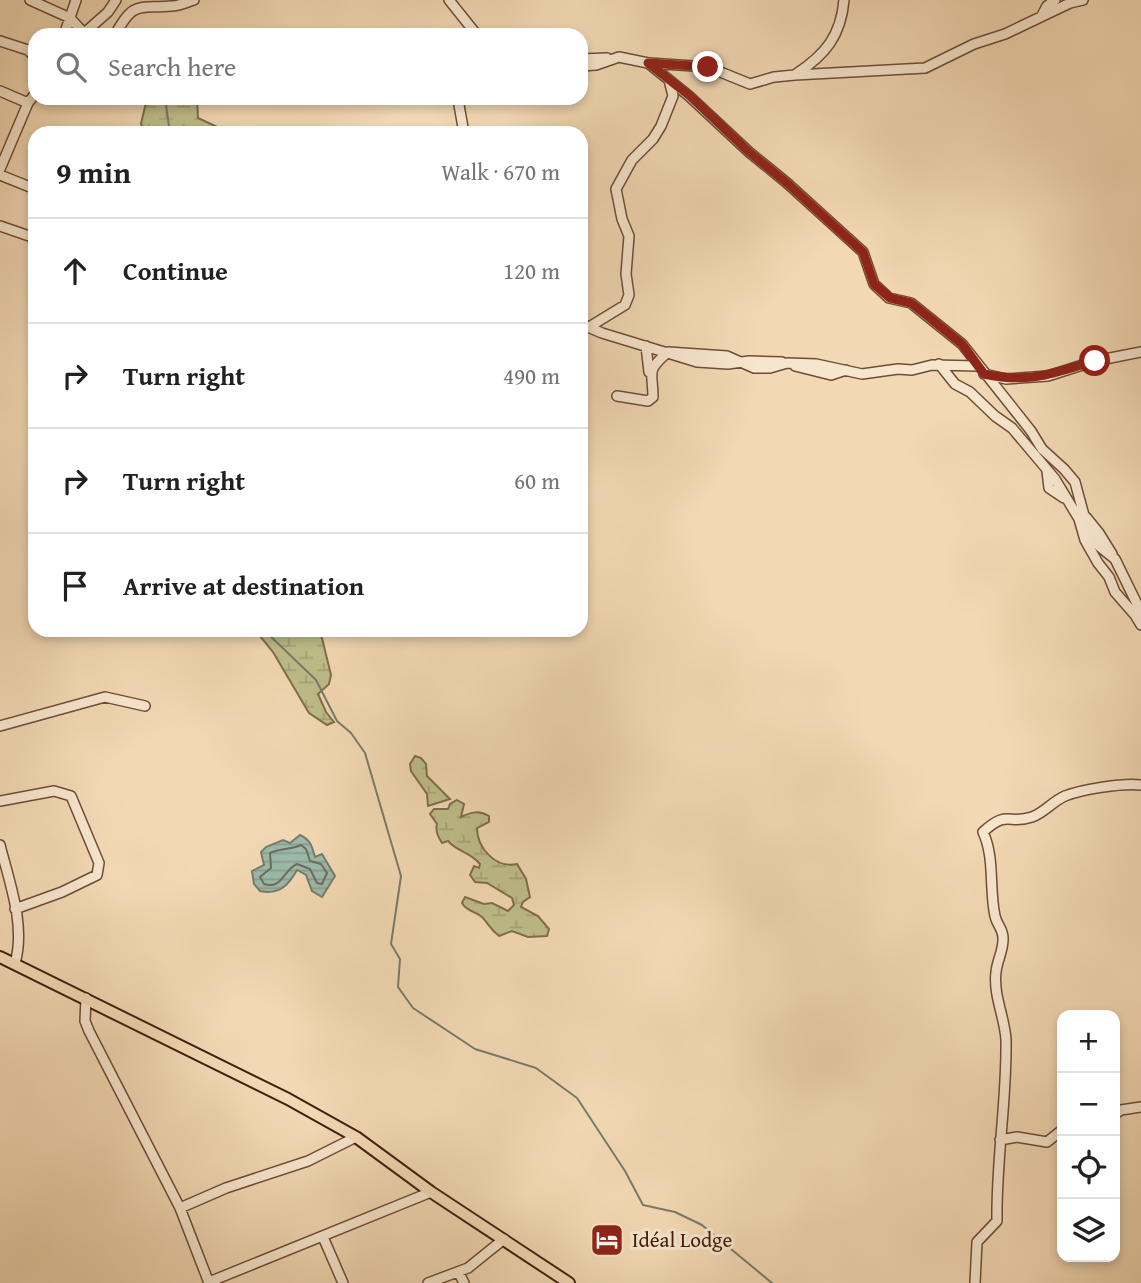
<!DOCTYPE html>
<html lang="en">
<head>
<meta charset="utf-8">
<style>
  body { margin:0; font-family:"Gentium Book Plus",serif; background:#f2f2f2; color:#202124 }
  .controls { position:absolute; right:21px; bottom:21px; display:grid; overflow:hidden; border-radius:14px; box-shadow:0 4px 10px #0003 }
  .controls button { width:63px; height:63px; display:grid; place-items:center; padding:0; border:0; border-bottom:2px solid #e0e0e0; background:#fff; color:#202124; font:35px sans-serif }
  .stop { position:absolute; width:21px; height:21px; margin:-16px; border:5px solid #8f2418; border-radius:50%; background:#fff }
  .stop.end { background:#8f2418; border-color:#fff; box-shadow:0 2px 7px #0008 }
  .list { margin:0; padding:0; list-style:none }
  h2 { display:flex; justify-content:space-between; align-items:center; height:91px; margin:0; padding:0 28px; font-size:30px }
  h2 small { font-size:23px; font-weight:400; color:#757577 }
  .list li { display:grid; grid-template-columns:46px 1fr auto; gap:21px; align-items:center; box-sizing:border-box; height:105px; padding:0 28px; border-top:2px solid #e0e0e0 }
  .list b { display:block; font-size:26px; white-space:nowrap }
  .list em { font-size:23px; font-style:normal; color:#757577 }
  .icon { flex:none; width:38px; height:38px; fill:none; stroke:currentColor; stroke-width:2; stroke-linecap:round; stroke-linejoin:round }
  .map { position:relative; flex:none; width:1141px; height:1283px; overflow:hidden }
  .search { position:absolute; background:#fff; box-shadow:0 4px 10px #0003; left:28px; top:28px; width:560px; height:77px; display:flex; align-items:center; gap:18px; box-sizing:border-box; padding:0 24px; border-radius:21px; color:#757577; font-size:26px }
  .panel { position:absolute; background:#fff; box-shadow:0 4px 10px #0003; left:28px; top:126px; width:560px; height:511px; border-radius:21px }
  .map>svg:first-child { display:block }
</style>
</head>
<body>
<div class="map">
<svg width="1141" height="1283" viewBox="0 0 1141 1283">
  <defs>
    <pattern id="wetland-marsh" width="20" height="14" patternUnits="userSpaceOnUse" patternTransform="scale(1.75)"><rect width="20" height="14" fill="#bebe8a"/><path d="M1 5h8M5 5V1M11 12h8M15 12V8" fill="none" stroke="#a4a376"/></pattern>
    <pattern id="water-rules" width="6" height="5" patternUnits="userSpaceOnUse" patternTransform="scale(1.75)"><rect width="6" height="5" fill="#9bbaaa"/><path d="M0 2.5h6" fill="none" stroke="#879f91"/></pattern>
  </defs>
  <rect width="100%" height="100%" fill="#f2d8b3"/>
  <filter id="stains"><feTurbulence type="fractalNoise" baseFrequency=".00286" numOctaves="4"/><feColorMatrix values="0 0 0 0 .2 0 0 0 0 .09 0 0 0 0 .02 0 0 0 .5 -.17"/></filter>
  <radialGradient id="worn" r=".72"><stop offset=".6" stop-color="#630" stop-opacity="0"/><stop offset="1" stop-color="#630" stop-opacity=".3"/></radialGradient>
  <!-- wetland -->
  <path fill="url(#wetland-marsh)" stroke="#806e4c" stroke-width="2" d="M147 98H197L198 118 230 133H145L141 124Z
    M255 630H320L331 675 329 684 318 694 326 712 334 722 327 725 309 713 273 652Z
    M415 756 421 758 426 764 427 776 450 799 428 806 427 794 411 771 410 764Z
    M457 800 464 804 461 817C471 812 479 810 489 816V822L477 828C477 848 496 869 517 864L526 879 530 897 523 902 521 907 538 916 549 929 547 936 528 937 512 931 499 936C490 929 488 923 482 917 474 910 467 912 462 903L465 897 484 904 492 903 508 911 514 905 512 898 487 883 475 882 470 875 474 866 479 868 480 864C469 851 459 853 448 841L442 843C438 837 435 831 437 824L430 814 434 809H448L450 804Z"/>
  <!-- water -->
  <path fill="url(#water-rules)" stroke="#777c6c" stroke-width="2" d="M300 835C311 840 312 847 315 857L322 854 335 876 322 897 312 891 306 875 297 870C288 886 279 895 260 891L254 884 252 871 264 865 261 852 266 847 283 840 290 843Z"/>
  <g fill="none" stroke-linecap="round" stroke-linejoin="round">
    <!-- shore -->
    <path stroke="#6e6c5c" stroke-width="2" d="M301 845 306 849 310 861 321 864 327 873 322 884 317 883 310 869 297 864C283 870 282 890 264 884L260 877 271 868 270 853C281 848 290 850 301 845Z"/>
    <!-- stream -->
    <path stroke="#777c6c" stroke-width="2" d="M165 98 170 133
      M264 630 316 680 337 721 351 733 365 753 401 876 391 944 400 959 398 987 413 1008 475 1049 536 1068 577 1098 625 1171 643 1205 675 1212 702 1225 772 1283"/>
    <defs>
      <path id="minor" d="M30 0 70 18 84 33
        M449 0 477 35
        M1041 17 1047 6 1055 0
        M64 35 76 0
        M82 35 108 12 116 0
        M115 35C134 0 138 9 172 6 179 6 187 2 194 0
        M0 41 28 50 35 57
        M581 59 607 58
        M649 63 708 67 750 84 774 77 795 75 925 68 974 44 1005 34 1070 3 1083 0
        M581 66 596 65 619 57 648 63 689 96 749 152 787 183 863 252 874 284 889 298 911 303 962 344 1031 431 1042 449 1064 469 1075 482 1089 534 1100 547 1115 559 1141 612
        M796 74C825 55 841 36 844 0
        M0 91 28 103
        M462 98 459 105 464 133
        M0 169 28 103 35 94
        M0 175 35 189
        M0 226 35 238
        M581 324 602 333 697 362 728 364 749 361 782 362
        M589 327 625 305 629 295 626 274 629 236 622 219 616 189 632 160 653 139 661 126 673 96 669 80
        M646 346 649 372
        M939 364 955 384 970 392 995 416 1012 428 1055 479 1079 519 1085 540 1098 563 1109 577 1115 592 1135 615 1141 625
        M795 366 831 375 846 370
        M984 374 1006 379 1048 376 1095 361 1141 352
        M617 396 648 401 653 397C653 371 645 372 668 352L727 356 754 368H770L787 363 816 364 862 374 898 369 912 370 932 365 978 366
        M1047 471 1049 488 1064 498
        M1086 517 1099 533 1112 554
        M0 726 105 697 145 706
        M0 801 54 791 71 796 99 863 97 875 62 892 15 909
        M0 845C9 881 26 926 15 963
        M86 998 85 1021 89 1031 180 1208 209 1283
        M1115 1114 1121 1110 1141 1107
        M1000 1140 1017 1137 1047 1142 1062 1130
        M180 1208 226 1188 308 1161 356 1137
        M323 1237 343 1283
        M459 1273 464 1283
        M209 1282 431 1192
        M428 1283 468 1268 504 1239
        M975 1283 977 1242 997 1221C996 1160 1007 1101 1006 1040 1005 1018 993 995 996 972 997 961 1003 951 1003 940 1004 929 997 926 995 916 989 889 995 858 983 832 1008 809 1008 825 1032 817 1044 813 1053 801 1065 796 1083 789 1122 783 1141 785"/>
      <path id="major" d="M0 957 288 1099 356 1137 431 1192 569 1283"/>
    </defs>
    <!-- minor casing -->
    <use href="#minor" stroke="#6e4d38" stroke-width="12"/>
    <!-- major casing -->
    <use href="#major" stroke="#421f0f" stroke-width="14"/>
    <!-- minor -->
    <use href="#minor" stroke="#f7e6ce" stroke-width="9"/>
    <!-- major -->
    <use href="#major" stroke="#f2d8b3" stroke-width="10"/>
  </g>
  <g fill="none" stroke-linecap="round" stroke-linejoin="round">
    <!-- route -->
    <path stroke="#8f2418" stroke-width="9" d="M708 67 648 63 690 96 749 152 787 183 863 252 874 284 890 298 911 303 925 314 962 344 984 374C1031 384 1051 373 1095 361"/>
  </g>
  <!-- icons -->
  <defs>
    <symbol id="hotel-square" viewBox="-11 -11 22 22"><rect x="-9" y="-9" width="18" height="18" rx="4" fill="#8f2418" stroke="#f7e6ce"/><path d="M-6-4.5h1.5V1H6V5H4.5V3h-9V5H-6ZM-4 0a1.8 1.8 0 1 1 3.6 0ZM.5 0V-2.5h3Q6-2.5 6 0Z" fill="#fff"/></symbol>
  </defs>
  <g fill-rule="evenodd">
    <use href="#hotel-square" x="588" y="1221" width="38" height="38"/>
  </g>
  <g text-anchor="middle" stroke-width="6" stroke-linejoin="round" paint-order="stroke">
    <!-- poi labels -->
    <g font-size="21" fill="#421f0f" stroke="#f7e6ce" text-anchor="start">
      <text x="632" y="1247">Idéal Lodge</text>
    </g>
  </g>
  <rect width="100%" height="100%" filter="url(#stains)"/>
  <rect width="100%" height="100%" fill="url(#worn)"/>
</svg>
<div class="controls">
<button>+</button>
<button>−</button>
<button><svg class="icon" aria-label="locate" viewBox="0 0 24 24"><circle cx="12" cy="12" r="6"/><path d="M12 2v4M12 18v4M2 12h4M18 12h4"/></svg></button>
<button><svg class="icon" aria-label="layers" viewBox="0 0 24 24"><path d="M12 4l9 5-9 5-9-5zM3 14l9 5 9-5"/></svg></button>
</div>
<div class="stop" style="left:1095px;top:361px"></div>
<div class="stop end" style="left:708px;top:67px"></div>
<div class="search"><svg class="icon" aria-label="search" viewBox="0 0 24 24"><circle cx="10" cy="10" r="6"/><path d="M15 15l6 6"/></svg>Search here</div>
<section class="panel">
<h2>9 min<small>Walk · 670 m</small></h2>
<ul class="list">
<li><svg class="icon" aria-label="ahead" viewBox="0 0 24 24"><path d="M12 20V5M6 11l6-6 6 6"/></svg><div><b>Continue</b></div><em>120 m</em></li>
<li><svg class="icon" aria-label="right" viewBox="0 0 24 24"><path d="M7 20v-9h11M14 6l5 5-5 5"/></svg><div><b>Turn right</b></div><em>490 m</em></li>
<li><svg class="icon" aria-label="right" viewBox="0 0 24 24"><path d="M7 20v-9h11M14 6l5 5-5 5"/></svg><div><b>Turn right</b></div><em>60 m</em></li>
<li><svg class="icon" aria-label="arrive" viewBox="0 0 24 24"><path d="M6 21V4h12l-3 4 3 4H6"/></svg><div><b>Arrive at destination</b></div></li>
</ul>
</section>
</div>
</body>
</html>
